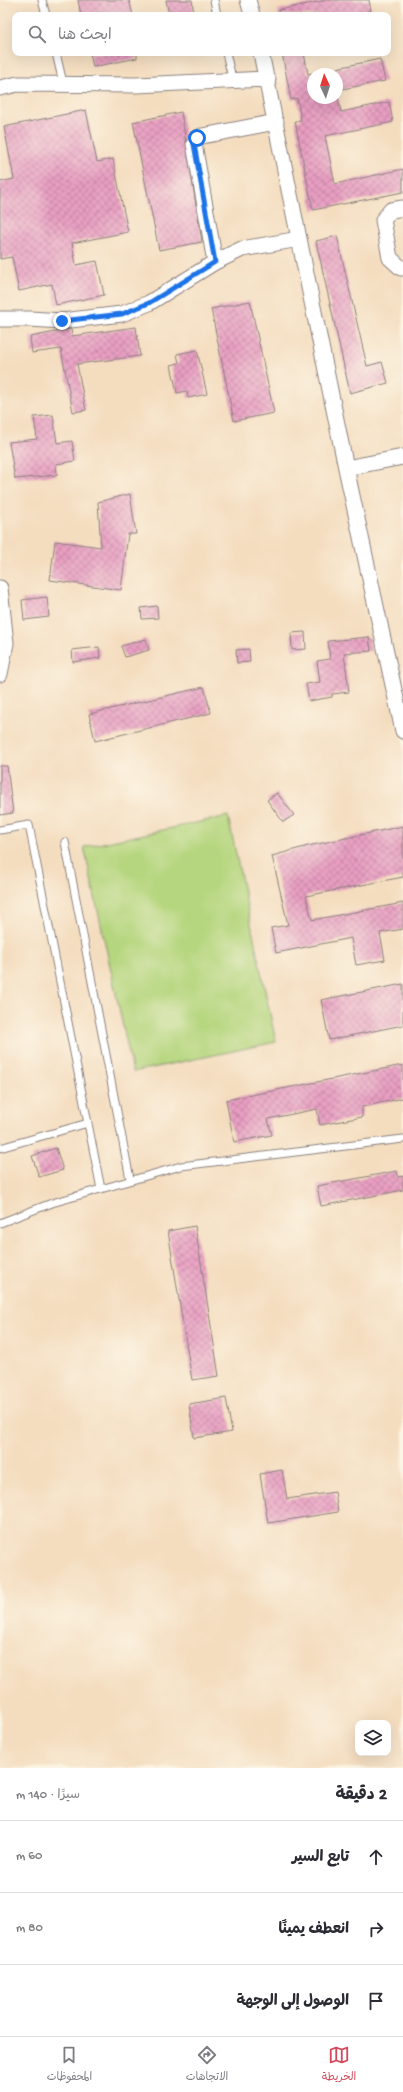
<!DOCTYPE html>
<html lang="ar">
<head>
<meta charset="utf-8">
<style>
  body { margin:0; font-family:"Gochi Hand","Playpen Sans Arabic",sans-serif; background:#f2f2f3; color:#2b2b33; direction:rtl }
  .controls { position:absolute; right:12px; bottom:12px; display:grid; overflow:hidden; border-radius:8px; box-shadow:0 4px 16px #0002 }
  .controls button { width:36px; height:36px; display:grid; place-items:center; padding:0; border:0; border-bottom:1px solid #e1e1e2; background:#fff; color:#2b2b33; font:20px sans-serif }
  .compass { position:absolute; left:307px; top:68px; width:36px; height:36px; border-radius:50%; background:#fff; box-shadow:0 4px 16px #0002; rotate:356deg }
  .stop { position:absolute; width:12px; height:12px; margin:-9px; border:3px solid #1a73e8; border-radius:50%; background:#fff }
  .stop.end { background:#1a73e8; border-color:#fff; box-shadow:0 1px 4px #0008 }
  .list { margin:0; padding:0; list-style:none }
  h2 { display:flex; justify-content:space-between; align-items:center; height:52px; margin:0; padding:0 16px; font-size:17px }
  h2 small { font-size:13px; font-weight:400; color:#7c7c81 }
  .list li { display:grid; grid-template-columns:26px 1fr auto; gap:12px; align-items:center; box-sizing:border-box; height:72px; padding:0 16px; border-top:1px solid #e1e1e2 }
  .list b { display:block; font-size:15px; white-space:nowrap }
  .list em { font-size:13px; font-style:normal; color:#7c7c81 }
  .icon { flex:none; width:22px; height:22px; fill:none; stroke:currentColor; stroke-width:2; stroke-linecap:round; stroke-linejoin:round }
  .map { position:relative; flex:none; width:403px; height:1768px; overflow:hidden; direction:ltr }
  .search { position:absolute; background:#fff; box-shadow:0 4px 16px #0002; left:12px; right:12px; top:12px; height:44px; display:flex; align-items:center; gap:10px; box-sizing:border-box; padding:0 14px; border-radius:8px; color:#7c7c81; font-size:15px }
  .sheet { height:268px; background:#fff }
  nav { display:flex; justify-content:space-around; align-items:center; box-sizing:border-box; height:56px; border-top:1px solid #e1e1e2; background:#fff; font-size:11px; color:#7c7c81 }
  nav a { display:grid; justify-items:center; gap:2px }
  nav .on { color:#d1495b }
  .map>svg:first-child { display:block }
</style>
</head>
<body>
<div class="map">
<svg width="403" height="1768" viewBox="0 0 403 1768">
  <defs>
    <pattern id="building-cross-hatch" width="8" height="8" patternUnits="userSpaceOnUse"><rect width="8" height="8" fill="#e99fc2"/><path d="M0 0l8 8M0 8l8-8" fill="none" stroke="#bc819f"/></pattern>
  </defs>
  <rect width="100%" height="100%" fill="#fcf5e5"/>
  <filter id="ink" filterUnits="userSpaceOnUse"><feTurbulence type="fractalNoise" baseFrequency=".025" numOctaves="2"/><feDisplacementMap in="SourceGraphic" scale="8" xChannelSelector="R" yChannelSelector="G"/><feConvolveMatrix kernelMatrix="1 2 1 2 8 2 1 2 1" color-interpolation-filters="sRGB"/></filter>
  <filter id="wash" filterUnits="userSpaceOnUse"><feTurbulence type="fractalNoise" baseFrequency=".012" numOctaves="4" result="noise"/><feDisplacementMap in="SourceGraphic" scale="16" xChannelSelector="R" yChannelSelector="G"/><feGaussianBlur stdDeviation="0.9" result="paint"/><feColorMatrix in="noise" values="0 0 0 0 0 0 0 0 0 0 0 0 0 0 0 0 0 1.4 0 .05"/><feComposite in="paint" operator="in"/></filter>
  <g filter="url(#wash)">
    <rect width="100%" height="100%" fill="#f4ddbf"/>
    <!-- garden -->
    <path fill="#b5d67e" stroke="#6c7c5c" d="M228 816 276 1042 133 1072 84 847Z"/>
    <g id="blocks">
      <!-- building -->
      <path fill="url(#building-cross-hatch)" d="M78 0H129L133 15H81Z
        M166 0H192L194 15H169Z
        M327 0H369L371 11 353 15H279L278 10Z
        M90 53H137V58L93 67Z
        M282 53H304L308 74 313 73V98H338L341 112 389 102 393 122 325 136 335 184 403 169V192L313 210 295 121 301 120 297 98 291 100Z
        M380 59 385 81 337 90V68Z
        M86 110 97 162 113 159 128 232 72 243 76 265 97 261 104 295 56 305 52 284 19 291 12 257 0 259V182L14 179 4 127Z
        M181 112 202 242 159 250 133 122Z
        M337 236 367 366 382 362 388 383 350 393 316 241Z
        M250 301 274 413 234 421 211 309Z
        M136 327 140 356 77 364 86 410 73 412 61 349 32 353 30 337 71 329 72 336Z
        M197 350 207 394 188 398 187 391 177 393 171 365 179 363 177 354Z
        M53 415 57 443 72 441 75 461 56 464 57 475 15 479 9 442 37 439 34 417Z
        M130 494 136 534H128L121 590 50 580 55 541 101 547 98 502Z
        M47 597 49 617 24 620 22 600Z
        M157 606 158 618 142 619 141 608Z
        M305 632 306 649 292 650 291 633Z
        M369 637 371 651 344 653 349 692 332 694V697L309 701 306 684 320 682 317 661 330 659 328 641Z
        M146 639 149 650 125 657 121 646Z
        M99 647 100 658 73 662 72 650Z
        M249 649 250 662 237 663 236 650Z
        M204 687 211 713 95 741 89 714Z
        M0 766H7L13 813 0 815Z
        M277 793 294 815 283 822 267 800Z
        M403 826V877L306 896 312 920 403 903V929L380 933 385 960 356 965 351 938 276 953 271 928 288 925 272 856 308 846Z
        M403 984V1025L329 1040 321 1000Z
        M403 1065V1098L362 1107V1117L320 1125 317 1109 268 1119 272 1135 234 1142 226 1100Z
        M56 1148 63 1170 39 1177 32 1156Z
        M397 1171 398 1177 403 1176V1190L321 1206 317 1186Z
        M195 1226 219 1376 192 1380 168 1231Z
        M226 1398 232 1432 194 1438 189 1404Z
        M282 1470 287 1499 335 1492 338 1512 268 1523 260 1474Z"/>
    </g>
  </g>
  <g filter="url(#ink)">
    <use href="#blocks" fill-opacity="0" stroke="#8b807d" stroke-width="1"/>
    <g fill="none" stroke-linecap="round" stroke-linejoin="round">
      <defs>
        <path id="service" d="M42 0 46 15
          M214 0 217 15
          M56 53 63 83
          M226 53 233 82
          M0 830 29 825 101 1189
          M65 842 130 1179
          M0 1148 88 1123
          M0 1223 52 1203 181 1166 403 1139"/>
        <path id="minor" d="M248 0 252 15
          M261 53 346 468 403 731
          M0 88 18 84 136 85 268 79
          M403 208 391 210 383 220 390 258 401 268H403
          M215 262 194 144 197 138 202 136 276 122
          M0 319H30L62 321 122 314 149 303 215 262 242 249 299 239
          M346 468 403 457
          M0 588 6 643 0 674"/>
      </defs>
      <!-- service casing -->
      <use href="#service" stroke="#8b807d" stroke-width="9"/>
      <!-- minor casing -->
      <use href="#minor" stroke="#8b807d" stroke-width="17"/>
      <!-- service -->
      <use href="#service" stroke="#fff" stroke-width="7"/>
      <!-- minor -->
      <use href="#minor" stroke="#fff" stroke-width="15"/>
    </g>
  </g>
  <g fill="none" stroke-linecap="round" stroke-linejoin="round" filter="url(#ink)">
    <!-- route -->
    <path stroke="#1a73e8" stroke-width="5" d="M62 321 122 314 149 303 215 262 194 144 197 138"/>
  </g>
</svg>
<div class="controls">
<button><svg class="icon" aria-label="layers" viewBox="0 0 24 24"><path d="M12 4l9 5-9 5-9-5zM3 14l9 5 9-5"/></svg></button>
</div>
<svg class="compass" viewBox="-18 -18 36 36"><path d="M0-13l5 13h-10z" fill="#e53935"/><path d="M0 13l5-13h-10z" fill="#7c7c81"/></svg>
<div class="stop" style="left:197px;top:138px"></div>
<div class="stop end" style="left:62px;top:321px"></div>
<div class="search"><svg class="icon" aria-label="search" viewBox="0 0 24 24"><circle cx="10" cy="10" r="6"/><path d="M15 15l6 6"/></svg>ابحث هنا</div>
</div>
<section class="sheet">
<h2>2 دقيقة<small>سيرًا · 140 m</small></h2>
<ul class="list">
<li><svg class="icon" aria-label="ahead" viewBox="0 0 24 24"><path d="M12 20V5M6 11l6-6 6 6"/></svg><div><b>تابع السير</b></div><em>60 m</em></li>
<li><svg class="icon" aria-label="right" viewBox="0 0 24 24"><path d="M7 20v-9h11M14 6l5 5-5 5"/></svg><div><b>انعطف يمينًا</b></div><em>80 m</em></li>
<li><svg class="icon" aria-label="arrive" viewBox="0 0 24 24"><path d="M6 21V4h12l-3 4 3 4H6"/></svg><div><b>الوصول إلى الوجهة</b></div></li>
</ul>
</section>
<nav>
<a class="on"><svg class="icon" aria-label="map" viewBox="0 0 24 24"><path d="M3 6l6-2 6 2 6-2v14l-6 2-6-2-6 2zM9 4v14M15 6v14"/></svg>الخريطة</a>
<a><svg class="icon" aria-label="directions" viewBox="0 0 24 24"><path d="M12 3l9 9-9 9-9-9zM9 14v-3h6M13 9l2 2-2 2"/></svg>الاتجاهات</a>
<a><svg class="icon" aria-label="saved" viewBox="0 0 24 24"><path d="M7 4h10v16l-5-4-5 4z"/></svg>المحفوظات</a>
</nav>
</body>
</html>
